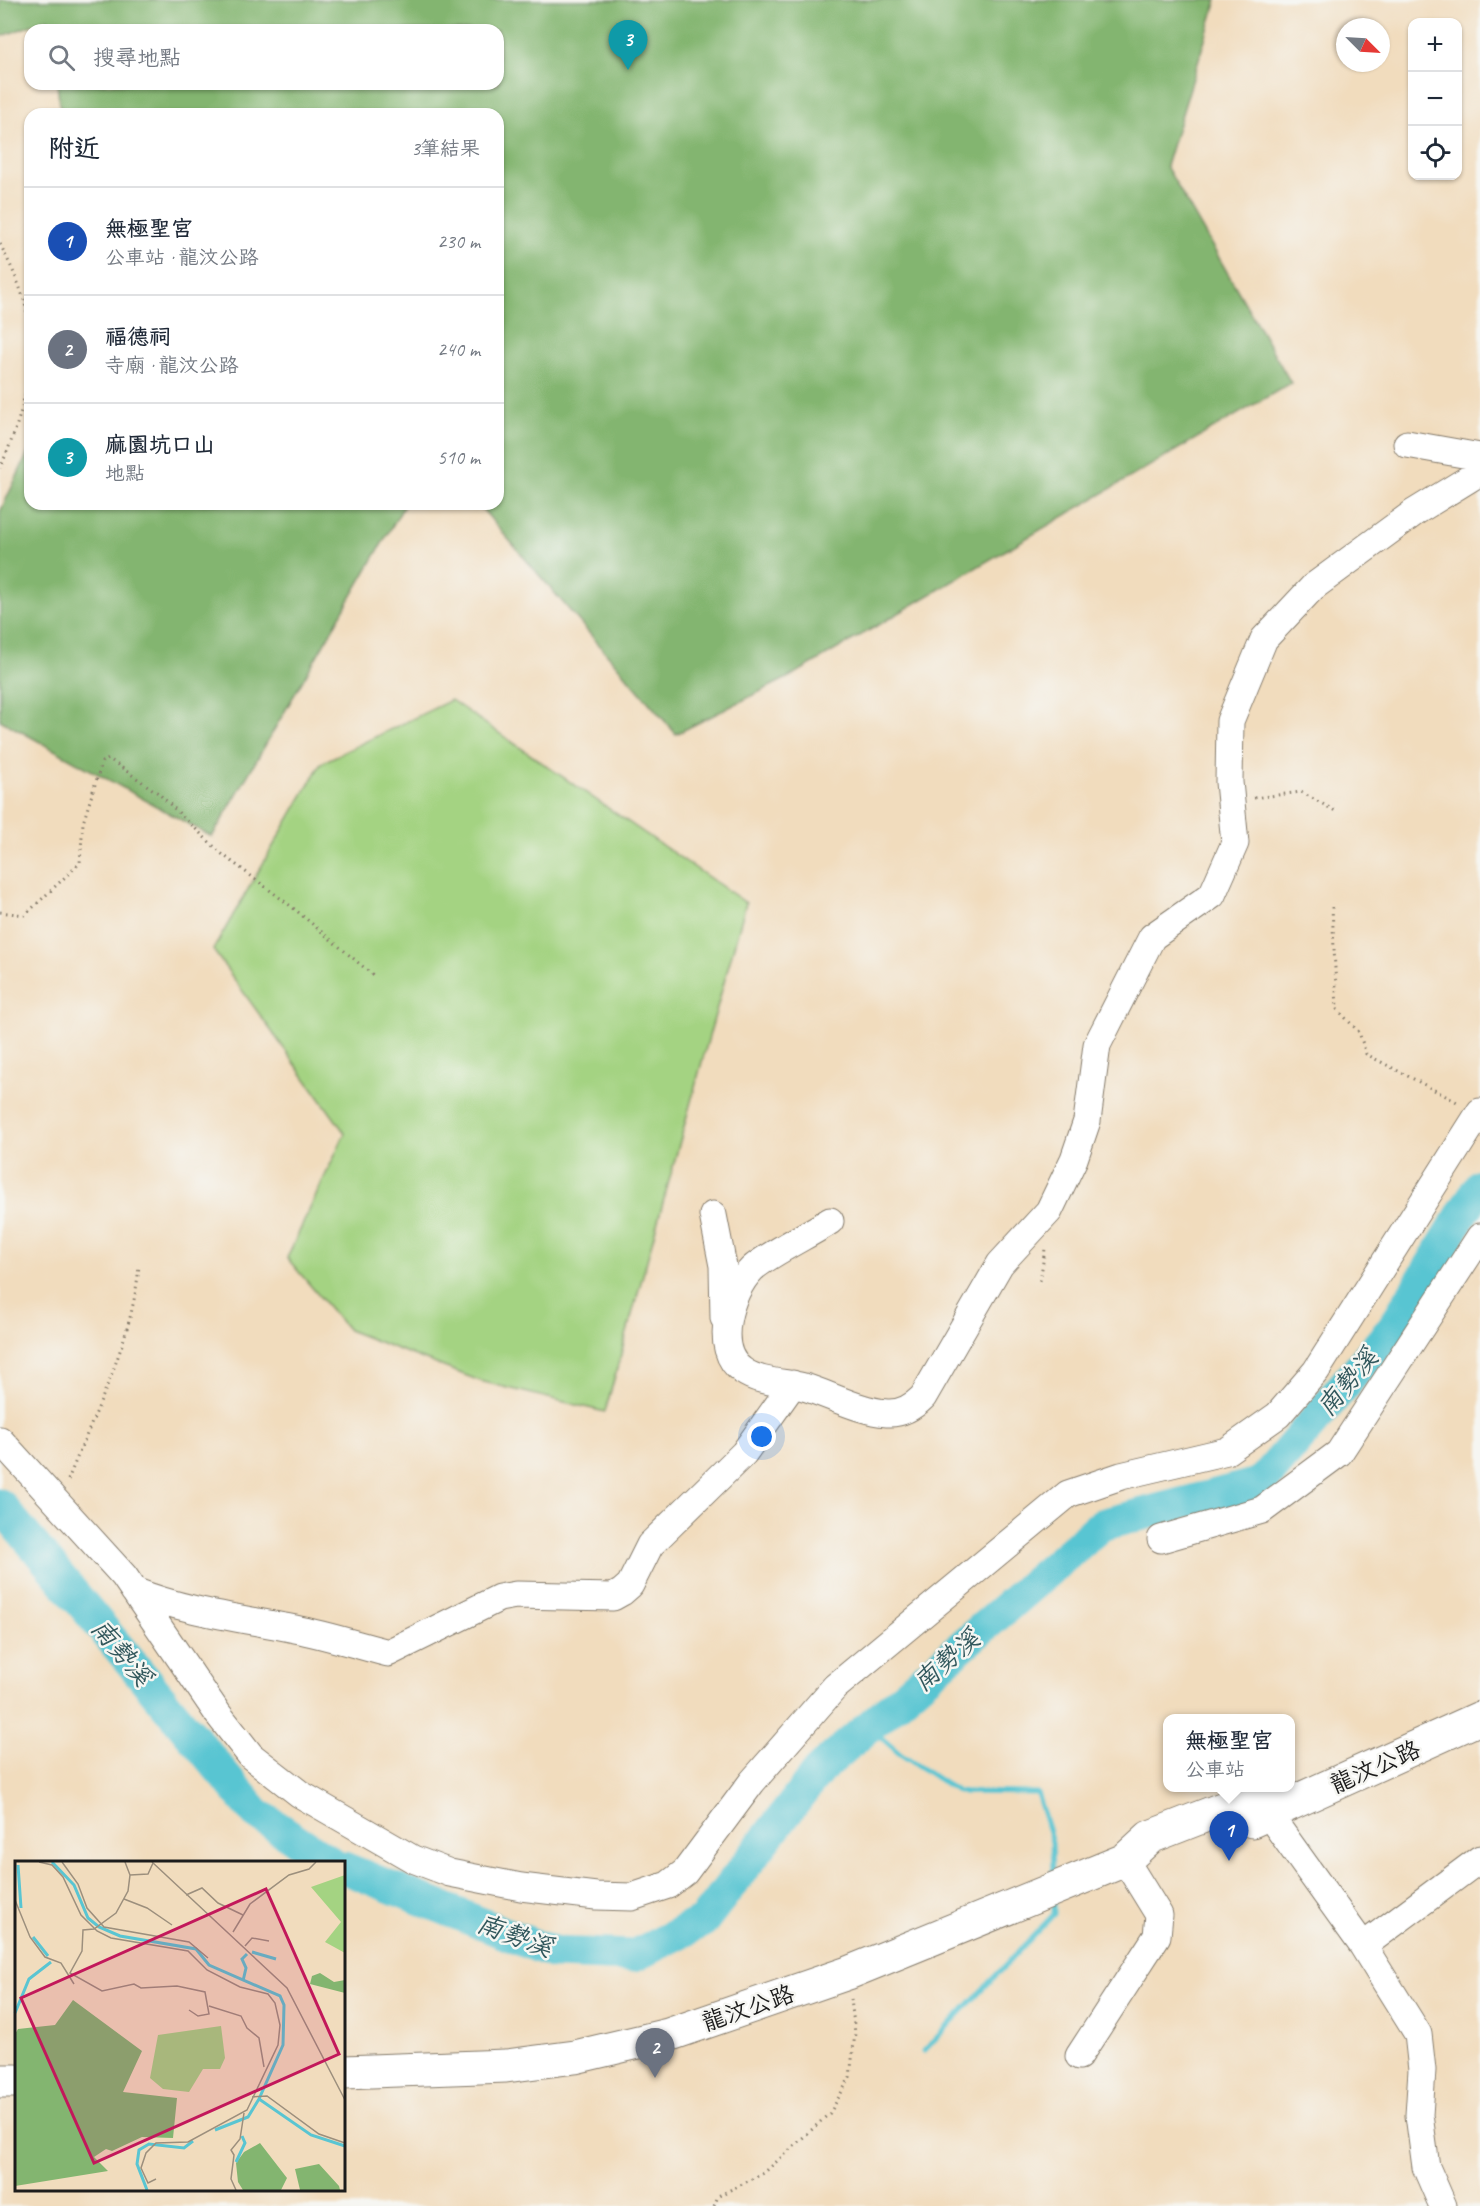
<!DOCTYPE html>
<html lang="zh-TW">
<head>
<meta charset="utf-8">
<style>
  body { margin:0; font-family:Caveat,"LXGW WenKai TC",sans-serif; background:#f6f6f7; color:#1f2937 }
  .controls { position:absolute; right:18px; top:18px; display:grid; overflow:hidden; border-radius:12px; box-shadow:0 2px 4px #0004 }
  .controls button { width:54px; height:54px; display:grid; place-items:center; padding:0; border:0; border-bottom:2px solid #e0e1e3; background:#fff; color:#1f2937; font:30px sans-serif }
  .compass { position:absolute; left:1336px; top:18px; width:54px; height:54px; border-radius:50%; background:#fff; box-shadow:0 2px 4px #0004; rotate:114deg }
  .you { position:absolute; left:762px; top:1437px; width:21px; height:21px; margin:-15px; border:4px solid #fff; border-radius:50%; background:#1a73e8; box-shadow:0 0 0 9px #1a73e833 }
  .badge { display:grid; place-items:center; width:39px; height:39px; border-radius:50%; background:#1f6fb2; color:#fff; font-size:20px; font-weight:700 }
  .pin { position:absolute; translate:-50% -50px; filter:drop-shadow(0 2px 3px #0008) }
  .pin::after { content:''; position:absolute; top:32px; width:21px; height:18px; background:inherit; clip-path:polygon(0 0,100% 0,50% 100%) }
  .popup { position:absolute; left:1163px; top:1714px; width:132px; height:78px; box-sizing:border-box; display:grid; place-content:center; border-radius:12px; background:#fff; filter:drop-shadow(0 2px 4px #0005); font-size:20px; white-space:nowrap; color:#747a83 }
  .popup b { font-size:22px; color:#1f2937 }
  .popup::after { content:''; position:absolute; left:50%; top:100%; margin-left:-12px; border:12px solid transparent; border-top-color:#fff }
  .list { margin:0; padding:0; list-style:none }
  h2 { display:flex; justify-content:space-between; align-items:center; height:78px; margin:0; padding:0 24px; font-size:26px }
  h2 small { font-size:20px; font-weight:400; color:#747a83 }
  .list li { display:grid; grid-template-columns:39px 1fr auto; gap:18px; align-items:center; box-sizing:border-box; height:108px; padding:0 24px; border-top:2px solid #e0e1e3 }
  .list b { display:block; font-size:22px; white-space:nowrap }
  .list p { margin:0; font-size:20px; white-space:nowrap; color:#747a83 }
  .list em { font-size:20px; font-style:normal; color:#747a83 }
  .icon { flex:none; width:33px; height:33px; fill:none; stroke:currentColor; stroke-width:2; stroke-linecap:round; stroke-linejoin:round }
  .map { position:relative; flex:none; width:1480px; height:2206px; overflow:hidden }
  .search { position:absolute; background:#fff; box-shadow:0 2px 4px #0004; left:24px; top:24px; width:480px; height:66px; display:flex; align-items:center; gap:15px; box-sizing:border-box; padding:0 21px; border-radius:18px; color:#747a83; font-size:22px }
  .panel { position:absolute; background:#fff; box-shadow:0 2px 4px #0004; left:24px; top:108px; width:480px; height:402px; border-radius:18px }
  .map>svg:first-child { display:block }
</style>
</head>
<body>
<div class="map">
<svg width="1480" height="2206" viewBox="0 0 1480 2206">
  <rect width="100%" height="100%" fill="#f6f6f2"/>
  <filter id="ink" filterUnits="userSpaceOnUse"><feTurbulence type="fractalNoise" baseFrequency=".0167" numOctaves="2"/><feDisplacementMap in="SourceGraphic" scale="12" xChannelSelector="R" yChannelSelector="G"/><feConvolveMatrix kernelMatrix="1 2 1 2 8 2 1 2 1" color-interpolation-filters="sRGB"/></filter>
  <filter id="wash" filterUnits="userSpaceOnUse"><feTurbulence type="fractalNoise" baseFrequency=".008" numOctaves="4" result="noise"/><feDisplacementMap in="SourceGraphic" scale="24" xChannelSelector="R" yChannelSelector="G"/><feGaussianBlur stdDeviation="1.35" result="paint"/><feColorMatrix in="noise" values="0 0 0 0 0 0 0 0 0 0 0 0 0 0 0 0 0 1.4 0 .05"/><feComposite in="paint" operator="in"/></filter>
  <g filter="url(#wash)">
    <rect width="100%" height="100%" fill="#f1dcbd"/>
    <!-- green -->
    <path fill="#a4d382" stroke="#60784f" stroke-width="1.5" d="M451 700 746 903 605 1412 480 1381 348 1330 287 1258 345 1133 213 950 321 763Z"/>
    <!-- forest -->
    <path fill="#83b570" stroke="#506846" stroke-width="1.5" d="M0 0H1217L1166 166 1291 383 793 675 676 734 478 504H498V114H61L57 84H498V30H50L48 19 0 37Z
      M30 380V504H405L212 837 0 720V512L30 449Z"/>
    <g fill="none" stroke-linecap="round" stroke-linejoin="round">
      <!-- stream -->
      <path stroke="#59c5d2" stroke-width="5" d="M869 1727 900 1754 958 1792 1037 1793 1052 1842 1053 1876
        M924 2051 1054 1914V1901"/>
      <!-- river -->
      <path stroke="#59c5d2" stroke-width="33" d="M0 1505 256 1813 330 1862
        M344 1868 554 1953 634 1956 703 1921 820 1769 1101 1525 1261 1483 1392 1329 1480 1185"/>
    </g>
  </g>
  <g filter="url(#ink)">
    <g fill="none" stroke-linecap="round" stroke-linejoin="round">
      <defs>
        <path id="minor" d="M1407 444 1480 457
          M713 1215 723 1266 724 1318
          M830 1221C810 1234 767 1255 752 1269 729 1292 712 1350 743 1371 760 1383 785 1382 804 1387 831 1395 859 1411 887 1413 902 1414 913 1407 923 1397L1000 1264 1049 1211 1074 1159 1087 1121 1097 1045 1152 937 1212 895 1235 843 1229 782 1230 721 1264 639 1313 587 1415 512 1480 472
          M0 1440 124 1576 218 1714 251 1756 300 1794 413 1859 450 1873 521 1887 596 1896 632 1897 668 1885 685 1872 752 1782 835 1687 1068 1494 1121 1476 1227 1451 1278 1415 1316 1371 1480 1112
          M1161 1539 1262 1510 1339 1453 1480 1237
          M134 1591C187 1612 240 1618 295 1629 326 1635 357 1645 388 1653L499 1598 516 1595 613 1597 622 1592 630 1585 650 1545 744 1453 793 1384
          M1269 1815 1363 1946 1418 2034 1422 2070 1419 2115 1426 2167 1443 2206
          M1363 1946 1480 1859
          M1079 2056 1157 1936 1159 1915 1125 1860"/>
        <path id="major" d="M1252 1821 1480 1718
          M344 2072 506 2066 575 2057 668 2035 848 1973 1125 1860 1150 1837 1276 1788
          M0 2081H16"/>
      </defs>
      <!-- minor casing -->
      <use href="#minor" stroke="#867c6c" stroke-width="29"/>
      <!-- major casing -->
      <use href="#major" stroke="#867c6c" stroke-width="35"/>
      <!-- path -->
      <path stroke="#867c6c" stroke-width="3" stroke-dasharray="1.5 4.5" stroke-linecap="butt" d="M0 244C12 268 23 290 28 317 37 365 20 425 0 468
        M1254 798 1301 792 1337 812
        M1332 907 1337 1009 1359 1032 1366 1054 1459 1103
        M0 912 25 915 80 863 83 823 102 762 109 759 158 793 222 854 292 907 373 975
        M1040 1281 1045 1249
        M68 1480C95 1411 133 1340 139 1265
        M714 2206 718 2196 764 2173 830 2113 850 2077 855 2033 851 1999"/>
      <!-- minor -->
      <use href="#minor" stroke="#fff" stroke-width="27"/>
      <!-- major -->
      <use href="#major" stroke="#fff" stroke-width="33"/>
    </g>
  </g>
  <g text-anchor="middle" stroke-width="5" stroke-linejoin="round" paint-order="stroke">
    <!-- street labels -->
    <g font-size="24" fill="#1c1c1c" stroke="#f6f6f2">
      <text transform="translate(1375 1767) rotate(-24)" y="8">龍汶公路</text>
      <text transform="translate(748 2008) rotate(-19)" y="8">龍汶公路</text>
    </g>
    <!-- water labels -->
    <g font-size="26" font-style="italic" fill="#31575c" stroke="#f6f6f2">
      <text transform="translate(1347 1382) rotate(-50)" y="9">南勢溪</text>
      <text transform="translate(122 1652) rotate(50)" y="9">南勢溪</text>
      <text transform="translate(946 1660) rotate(-41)" y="9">南勢溪</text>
      <text transform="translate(515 1935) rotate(20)" y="9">南勢溪</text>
    </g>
  </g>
  <!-- overview -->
  <g transform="translate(15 1861)">
    <rect width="330" height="330" fill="#f1dcbd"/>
    <path d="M330 14V92L310 81 326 61 296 26ZM206 165 210 197 205 208H188L174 231 148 228 135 217 143 174Z" fill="#a4d382"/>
    <path d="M305 112 319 121 330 119V132L295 123 297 115ZM58 139 127 190 108 231 162 237 158 277 127 276 97 290 91 288 79 296 93 310 0 325V173L3 168 40 164ZM245 282 272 317 266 329H228L223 321 221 302 229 291ZM304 303 324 325 325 329H285L280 308Z" fill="#83b570"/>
    <path fill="none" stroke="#59c5d2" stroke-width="3" d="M37 1 59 24 73 57 84 66 105 75 181 88 194 104 265 135 269 144 268 184 244 238 296 274 330 285M3 4 6 47M18 76 33 95M237 91 261 98M228 120 231 107 227 98 232 93M0 152 14 118 36 101M200 269 233 256 244 238M221 301 230 282 227 275M132 329 122 303 124 289 134 283 169 287 178 280"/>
    <path fill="none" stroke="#9c8f7d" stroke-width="1.5" d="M24 1 37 4 48 16 66 54 82 70 96 77 173 90 192 109 225 126 253 133 260 142 265 164 263 184 232 249 173 281 141 282 131 292 126 307 133 322 141 318M47 1 63 23 72 47 89 66 174 81 193 97M110 1 115 14 113 30 101 52 79 68 68 69 67 90 55 112 87 130 119 123 126 127 162 125 190 131 194 153 183 155 174 149M137 1 272 127 330 239M115 14 133 13 138 2M171 34 187 27 203 42 228 54M109 38 132 47 157 64M0 39 15 76 30 96 46 102 59 123M218 71 235 43 274 14 294 8 301 1M230 85 237 77 254 80M194 145 226 155 232 167 244 177 249 206M237 236 252 235 304 273 330 282M221 329 216 318 219 294 216 289 225 278 229 252"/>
    <path fill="#c2185b" fill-opacity="0.15" stroke="#c2185b" stroke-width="3" d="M251 28 324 193 79 302 6 137Z"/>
    <rect width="330" height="330" fill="none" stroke="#1c1c1c" stroke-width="3"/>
  </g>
</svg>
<div class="controls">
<button>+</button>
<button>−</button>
<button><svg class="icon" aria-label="locate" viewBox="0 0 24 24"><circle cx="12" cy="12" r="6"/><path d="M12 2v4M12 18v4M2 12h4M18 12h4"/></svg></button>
</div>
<svg class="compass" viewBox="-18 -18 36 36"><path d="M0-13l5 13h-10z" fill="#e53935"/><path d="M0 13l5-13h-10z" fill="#747a83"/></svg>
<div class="you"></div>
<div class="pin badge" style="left:1229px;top:1861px;background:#1a4fb4">1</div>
<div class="popup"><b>無極聖宮</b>公車站</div>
<div class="pin badge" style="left:655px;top:2078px;background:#6b7280">2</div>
<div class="pin badge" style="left:628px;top:70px;background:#0f9aa8">3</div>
<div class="search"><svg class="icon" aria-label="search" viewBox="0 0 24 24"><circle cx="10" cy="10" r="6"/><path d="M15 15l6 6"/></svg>搜尋地點</div>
<section class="panel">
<h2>附近<small>3筆結果</small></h2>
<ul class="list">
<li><span class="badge" style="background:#1a4fb4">1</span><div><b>無極聖宮</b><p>公車站 · 龍汶公路</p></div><em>230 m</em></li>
<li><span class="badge" style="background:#6b7280">2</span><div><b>福德祠</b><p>寺廟 · 龍汶公路</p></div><em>240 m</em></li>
<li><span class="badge" style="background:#0f9aa8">3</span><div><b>麻園坑口山</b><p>地點</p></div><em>510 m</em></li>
</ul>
</section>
</div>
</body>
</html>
